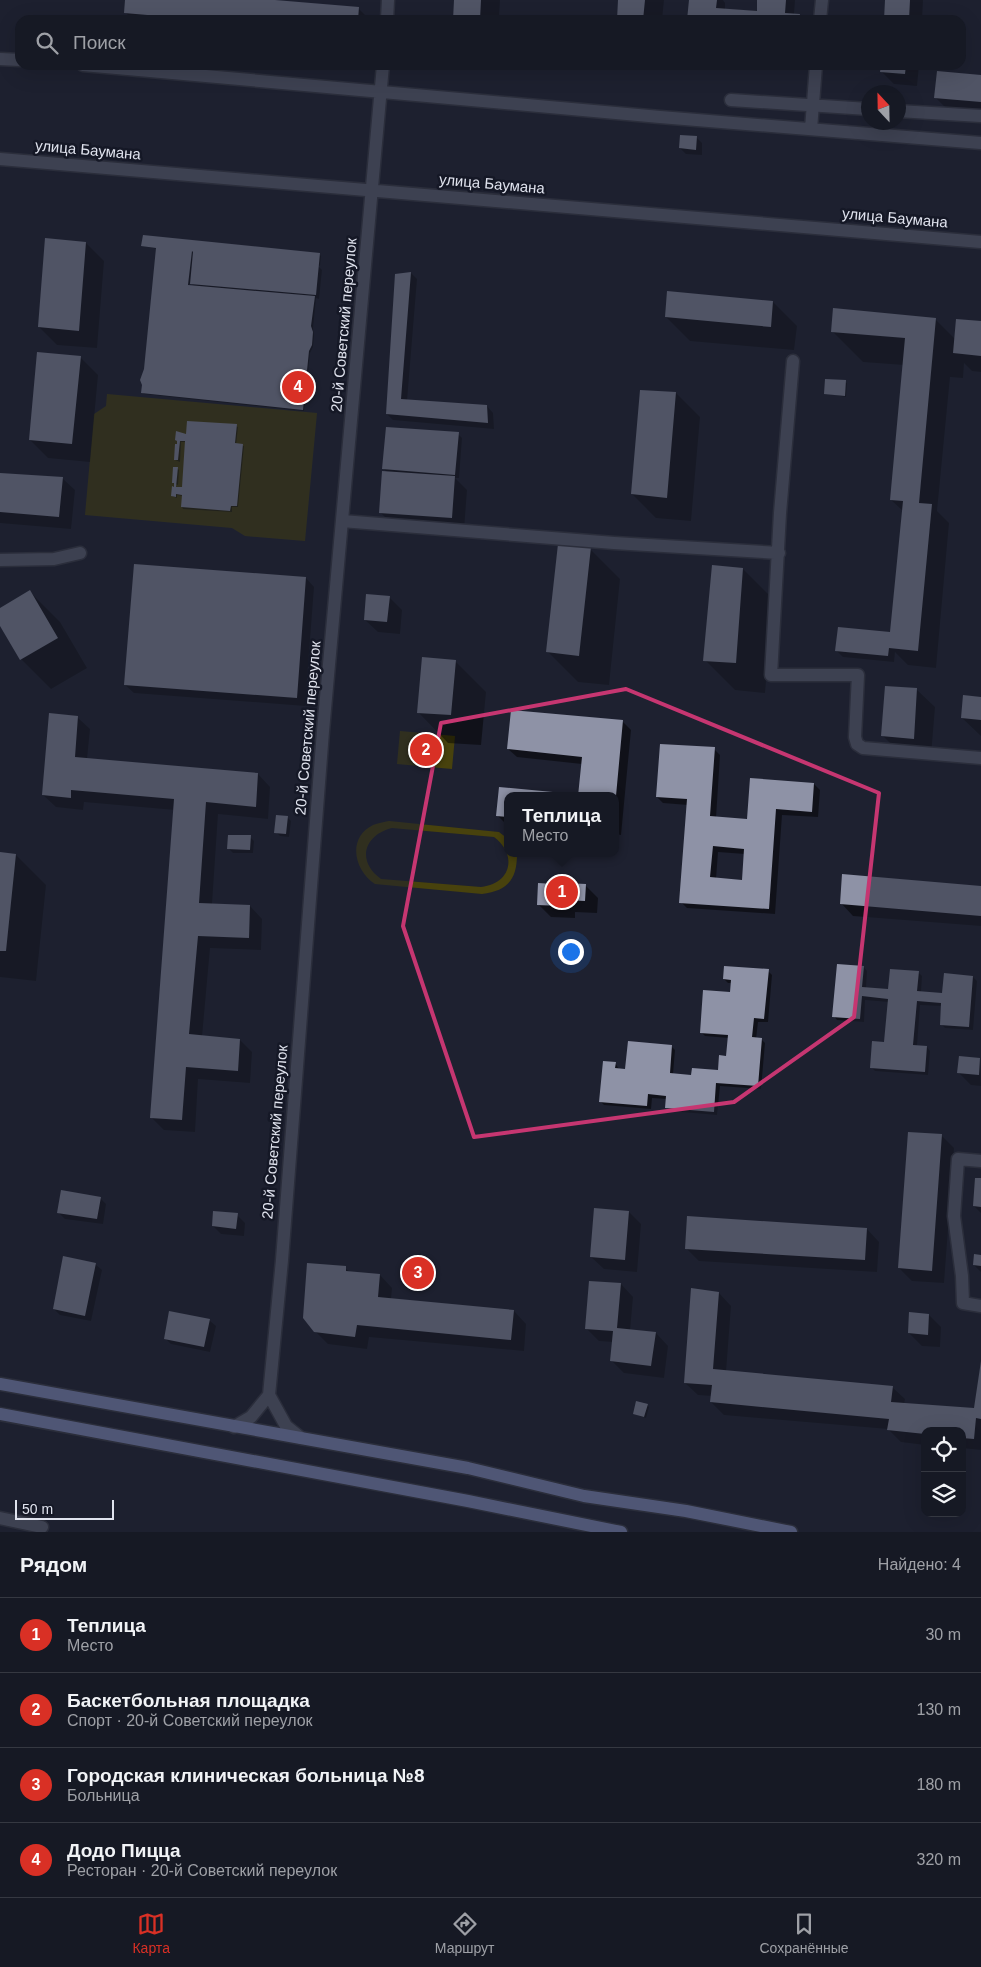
<!DOCTYPE html>
<html lang="ru">
<head>
<meta charset="utf-8">
<style>
  body { margin:0; font-family:Helvetica,sans-serif; background:#232631; color:#f1f3f6 }
  .controls { position:absolute; right:15px; bottom:15px; display:grid; overflow:hidden; border-radius:10px; box-shadow:0 5px 20px #0002 }
  .controls button { width:45px; height:45px; display:grid; place-items:center; padding:0; border:0; border-bottom:1px solid #353841; background:#161924; color:#f1f3f6; font:25px sans-serif }
  .compass { position:absolute; left:861px; top:85px; width:45px; height:45px; border-radius:50%; background:#161924; box-shadow:0 5px 20px #0002; rotate:338deg }
  .scale { position:absolute; left:15px; bottom:12px; width:99px; box-sizing:border-box; padding-left:5px; border:2px solid #e0e3ee; border-top:0; font-size:14px; line-height:18px; white-space:nowrap; color:#e0e3ee; -webkit-text-stroke:4px #151826; paint-order:stroke }
  .you { position:absolute; left:570px; top:951px; width:18px; height:18px; margin:-12px; border:4px solid #fff; border-radius:50%; background:#1a73e8; box-shadow:0 0 0 8px #1a73e833 }
  .badge { display:grid; place-items:center; width:32px; height:32px; border-radius:50%; background:#d93025; color:#fff; font-size:16px; font-weight:700 }
  .pin { position:absolute; translate:-50% -50%; border:2px solid #fff; box-shadow:0 1px 5px #0006 }
  .popup { position:absolute; left:504px; top:792px; width:115px; height:65px; box-sizing:border-box; display:grid; place-content:center; border-radius:10px; background:#161924; filter:drop-shadow(0 1px 4px #0005); font-size:16px; white-space:nowrap; color:#9ea0a6 }
  .popup b { font-size:19px; color:#f1f3f6 }
  .popup::after { content:''; position:absolute; left:50%; top:100%; margin-left:-10px; border:10px solid transparent; border-top-color:#161924 }
  .list { margin:0; padding:0; list-style:none }
  h2 { display:flex; justify-content:space-between; align-items:center; height:65px; margin:0; padding:0 20px; font-size:21px }
  h2 small { font-size:16px; font-weight:400; color:#9ea0a6 }
  .list li { display:grid; grid-template-columns:32px 1fr auto; gap:15px; align-items:center; box-sizing:border-box; height:75px; padding:0 20px; border-top:1px solid #353841 }
  .list b { display:block; font-size:19px; white-space:nowrap }
  .list p { margin:0; font-size:16px; white-space:nowrap; color:#9ea0a6 }
  .list em { font-size:16px; font-style:normal; color:#9ea0a6 }
  .icon { flex:none; width:28px; height:28px; fill:none; stroke:currentColor; stroke-width:2; stroke-linecap:round; stroke-linejoin:round }
  .map { position:relative; flex:none; width:981px; height:1532px; overflow:hidden }
  .search { position:absolute; background:#161924; box-shadow:0 5px 20px #0002; left:15px; right:15px; top:15px; height:55px; display:flex; align-items:center; gap:12px; box-sizing:border-box; padding:0 18px; border-radius:15px; color:#9ea0a6; font-size:19px }
  .sheet { height:365px; background:#161924 }
  nav { display:flex; justify-content:space-around; align-items:center; box-sizing:border-box; height:70px; border-top:1px solid #353841; background:#161924; font-size:14px; color:#9ea0a6 }
  nav a { display:grid; justify-items:center; gap:2px }
  nav .on { color:#d93025 }
  .map>svg:first-child { display:block }
</style>
</head>
<body>
<div class="map">
<svg width="981" height="1532" viewBox="0 0 981 1532">
  <rect width="100%" height="100%" fill="#1e2130"/>
  <!-- green -->
  <path fill="#48420d" fill-rule="evenodd" d="M107 394 317 413 305 541 245 536 232 528 85 515 94 414 106 406Z
    M400 731 455 736 452 769 397 764Z
    M389 821 499 832 508 839V853L517 854C517 879 508 891 482 894L375 884C354 870 347 838 373 825 378 823 384 822 389 821ZM392 828 494 837C518 855 511 884 481 887L381 879C356 861 364 835 392 828Z"/>
  <!-- shadow -->
  <path fill="#0007" fill-rule="evenodd" d="M127 0H260L358 8 370 20H133L126 13Z
    M455 0H500L499 17 541 20H454Z
    M620 0H664L662 20H618Z
    M690 0H723L725 3V10L758 12 759 0H795L794 14 799 15 805 20H689Z
    M887 0H923L922 20H885Z
    M572 65H621V68Z
    M882 65H919L917 86 894 84 882 72Z
    M981 76V113L948 110 936 98Z
    M696 137 702 143V155L686 154 680 148Z
    M86 243 104 261 97 348 57 345 39 327Z
    M143 246 319 254 321 256 320 266 317 265 322 270 319 299 316 298 313 328 314 335 313 347 310 353 304 411 144 394 143 393 158 249ZM190 282 195 287 189 286Z
    M411 273 417 279 407 401 487 406 493 413 494 429 393 420 387 414Z
    M773 302 797 326 794 350 690 341 666 317Z
    M935 319 955 339 981 322V372L972 371 964 363 963 378 950 377 937 511 949 523 936 668 908 665 895 652 894 662 843 657 837 651 891 633 903 511 891 500 904 365 863 362 832 331Z
    M80 357 98 375 90 462 48 458 30 440Z
    M845 382 847 383 846 397 825 393Z
    M676 393 700 417 691 521 656 518 632 494Z
    M236 426 238 427 236 445 244 446 238 507H232V512L183 509 182 507 183 496 177 495V498L172 496 183 489 187 442H181L180 462 175 460 182 435Z
    M458 434 462 438 459 478H455L467 490 464 530 393 525 380 512 388 473 383 468Z
    M177 468 179 470 178 485 173 483Z
    M0 474 62 478 75 490 71 529 0 523Z
    M590 549 620 579 609 685 578 682 547 651Z
    M743 569 773 599 765 693 735 690 705 660Z
    M306 578 314 587 305 706 134 693 125 685Z
    M30 592 60 622 87 668 51 689 21 659 0 624V609Z
    M389 597 402 610 400 634 378 632 365 620Z
    M456 662 486 692 481 745 448 743 418 712Z
    M916 689 935 707 931 756 901 754 883 736Z
    M981 698V736L962 718Z
    M77 717 90 729 87 759 258 774 270 787 268 819 218 814 212 904 250 906 262 919 261 950 210 948 202 1037 240 1040 252 1052 250 1083 198 1079 195 1132 164 1130 151 1117 175 810 84 802 83 810 56 807 43 795Z
    M623 722 631 730 621 835 616 834V796L582 764 517 757 508 749Z
    M714 749 720 755 716 818 748 820 814 784 820 790 818 817 782 815 775 914 687 908 681 902 688 805 663 803 657 797ZM718 852 745 854 743 881 716 879Z
    M501 788 575 796H508V824H506L498 816Z
    M287 817 291 821 289 837 280 836 276 832Z
    M250 837 254 841 253 853H233L229 849Z
    M0 853 16 855 46 885 36 981 0 977Z
    M565 881 568 884 585 885 598 898 597 913 575 912V918L551 917 538 904 555 885Z
    M981 887V926L853 916 841 903Z
    M864 967 867 971 866 988 889 990 918 972 922 976 921 992 944 994 973 977 977 981 973 1030 945 1028 941 1024 942 1006 920 1005 917 1046 927 1047 930 1051 928 1075 875 1071 871 1067 885 1043 889 1002 865 1000 864 1022 837 1020 834 1016Z
    M768 971 772 975 768 1022H758L756 1039H761L765 1043 761 1089 720 1086 717 1115 670 1111 666 1107 667 1099 652 1098 651 1109 604 1105 600 1101 615 1063 619 1069 626 1070 671 1046 675 1050 673 1074 693 1076 719 1071 727 1057 729 1038 705 1036 701 1032 731 993 732 983H728L724 979Z
    M980 1059 981 1086 971 1085 958 1072Z
    M942 1136 954 1148 944 1283 912 1281 899 1268Z
    M981 1179V1213L974 1206Z
    M100 1198 106 1204 103 1224 65 1219 59 1213Z
    M629 1212 641 1224 637 1272 604 1269 591 1257Z
    M237 1215 245 1223 244 1236 221 1234 213 1226Z
    M867 1229 879 1242 877 1272 699 1261 686 1248Z
    M981 1256V1272L974 1265Z
    M95 1264 102 1270 91 1321 60 1315 54 1309Z
    M345 1268 350 1272 380 1275 392 1288 391 1299 514 1311 526 1324 524 1351 369 1337 367 1349 328 1344 315 1331Z
    M621 1284 633 1297 630 1331 656 1333 668 1346 664 1378 624 1373 611 1360 613 1342 599 1341 586 1328Z
    M719 1293 731 1306 726 1372 892 1387 905 1399 904 1404 976 1410 981 1361V1450L962 1448V1431H925V1445L901 1442 888 1429 724 1415 711 1402 712 1396 698 1395 685 1383Z
    M929 1315 941 1327 940 1347 922 1346 909 1333Z
    M209 1320 216 1326 210 1352 171 1344 165 1338Z
    M647 1405 649 1407 646 1418 634 1414Z"/>
  <!-- building -->
  <path fill="#8e92a6" fill-rule="evenodd" d="M125 0H275L359 7 358 20H206L124 13Z
    M454 0H481L480 20H453Z
    M618 0H645L643 20H617Z
    M689 0H717L716 8 757 11V0H786L785 13 800 14 799 20H687Z
    M885 0H910L909 20H884Z
    M491 16 538 19V20H491Z
    M881 65H906L905 74 880 72Z
    M937 71 981 75V102L934 98Z
    M680 135 697 136 696 150 679 148Z
    M143 235 320 253 316 295 190 284 193 252 192 251 188 285 315 296 311 326 313 332 312 345 309 351 303 410 141 393 142 385 140 380 144 369 156 248 141 246Z
    M45 238 86 242 79 331 38 327Z
    M411 272 401 399 487 405 488 423 386 414 395 274Z
    M667 291 773 301 771 327 665 317Z
    M833 308 936 318 919 503 932 504 918 651 889 648 888 656 835 651 838 627 890 632 903 501 890 500 905 338 831 332Z
    M956 319 981 321V356L953 353Z
    M37 352 81 356 72 444 29 440Z
    M825 379 846 380 845 396 824 394Z
    M640 390 676 392 667 498 631 494Z
    M187 421 237 424 235 443 243 444 237 506H231L230 511 181 507 182 495 176 494V497L171 496 172 486 174 487V483H172L173 467H178L176 487H182L185 441H180L178 460H174L175 444H177V441L175 440 176 431 186 434Z
    M386 427 459 432 455 475 382 469Z
    M382 471 455 476 452 518 379 513Z
    M0 473 63 477 59 517 0 512Z
    M558 544 591 547 579 656 546 652Z
    M134 564 306 577 297 698 124 685Z
    M712 565 743 568 736 663 703 661Z
    M30 590 58 638 20 660 0 626V608Z
    M366 594 390 596 387 622 364 620Z
    M422 657 456 660 451 715 417 713Z
    M885 686 917 688 914 739 881 736Z
    M963 695 981 697V720L961 718Z
    M511 710 623 720 616 796H578L582 757 507 749Z
    M49 713 78 716 75 757 258 773 256 807 206 802 199 903 250 905 249 938 198 936 189 1034 240 1039 238 1071 186 1067 182 1120 150 1118 174 799 71 790V798L42 795Z
    M660 744 715 747 710 816 747 819 750 778 814 783 812 812 776 809 769 909 679 903 687 799 656 797ZM713 846 744 849 742 880 710 877Z
    M499 787 574 794V796H508V817L496 816Z
    M276 815 288 816 286 834 274 833Z
    M228 835H251L250 850 227 849Z
    M0 852 16 854 6 951H0Z
    M842 874 981 886V916L840 904Z
    M554 879 565 880V883L586 884 585 901 563 900 562 906 537 905 538 883 554 884Z
    M837 964 864 966 862 987 888 989 890 969 919 971 917 991 942 993 944 973 973 976 969 1027 940 1025 941 1003 917 1001 913 1045 927 1046 925 1072 870 1068 872 1041 884 1042 888 999 862 996 860 1019 832 1017Z
    M724 966 769 969 764 1019 754 1018 752 1037 762 1038 758 1086 716 1083 714 1112 665 1108 666 1096 648 1094 647 1106 599 1102 603 1061 616 1062 615 1068 625 1069 628 1041 672 1045 670 1073 691 1075 692 1068 718 1070 719 1055 726 1056 728 1035 700 1033 703 990 730 992 731 980 723 979Z
    M959 1056 980 1058 979 1075 957 1073Z
    M908 1132 942 1134 932 1271 898 1268Z
    M975 1178H981V1207L973 1206Z
    M61 1190 101 1197 97 1219 57 1213Z
    M594 1208 629 1211 625 1260 590 1257Z
    M213 1211 238 1213 236 1229 212 1226Z
    M687 1216 867 1228 865 1260 685 1249Z
    M974 1254 981 1255V1266L973 1265Z
    M63 1256 96 1263 85 1316 53 1309Z
    M307 1263 346 1266V1271L380 1274 378 1297 514 1310 511 1340 357 1325 355 1337 314 1332 303 1318Z
    M589 1281 621 1283 617 1328 656 1332 651 1366 610 1361 613 1331 585 1329Z
    M691 1288 719 1292 713 1369 893 1386 891 1402 974 1408 981 1361V1419L976 1418 974 1439 962 1438V1431H925V1434L887 1430 889 1419 710 1402 712 1385 684 1383Z
    M169 1311 210 1319 204 1347 164 1339Z
    M909 1312 929 1314 928 1335 908 1333Z
    M636 1401 648 1404 644 1417 633 1414Z"/>
  <g fill="none" stroke-linecap="round" stroke-linejoin="round">
    <defs>
      <path id="street" d="M387 20 388 0
        M820 20 822 0
        M0 59 20 60
        M83 65 660 117 981 143
        M731 100 868 109
        M898 111 981 116
        M811 129 816 65
        M0 159 981 242
        M793 361 780 513 771 675H858L855 737 857 744 863 748 981 758
        M342 521 614 543 779 553
        M0 560 54 559 80 553
        M981 1161 958 1159 954 1216 962 1276 963 1303 981 1306
        M269 1395 286 1426 301 1438
        M234 1427 251 1417 269 1395 282 1260 323 731 383 65
        M0 1518 42 1527"/>
      <path id="primary" d="M0 1384 468 1468 584 1496 686 1511 791 1532
        M0 1414 468 1501 621 1532"/>
    </defs>
    <!-- street casing -->
    <use href="#street" stroke="#3c3e4b" stroke-width="15"/>
    <!-- primary casing -->
    <use href="#primary" stroke="#3c3e4b" stroke-width="15"/>
    <!-- street -->
    <use href="#street" stroke="#65697b" stroke-width="12"/>
    <!-- primary -->
    <use href="#primary" stroke="#8d97ca" stroke-width="12"/>
  </g>
  <!-- marked area -->
  <path d="M0 0H981V1532H0ZM626 689 879 793 854 1017 734 1102 474 1137 403 926 441 723Z" fill="#1e2130" fill-opacity=".55" fill-rule="evenodd"/>
  <path fill="none" stroke="#c63671" stroke-width="4" stroke-linejoin="round" d="M626 689 879 793 854 1017 734 1102 474 1137 403 926 441 723Z"/>
  <g text-anchor="middle" stroke-width="5" stroke-linejoin="round" paint-order="stroke">
    <!-- street labels -->
    <g font-size="15" fill="#e0e3ee" stroke="#151826">
      <text transform="translate(88 150) rotate(5)" y="5">улица Баумана</text>
      <text transform="translate(492 184) rotate(5)" y="5">улица Баумана</text>
      <text transform="translate(895 218) rotate(5)" y="5">улица Баумана</text>
      <text transform="translate(344 325) rotate(-85)" y="5">20-й Советский переулок</text>
      <text transform="translate(308 728) rotate(-85)" y="5">20-й Советский переулок</text>
      <text transform="translate(275 1132) rotate(-85)" y="5">20-й Советский переулок</text>
    </g>
  </g>
</svg>
<div class="controls">
<button><svg class="icon" aria-label="locate" viewBox="0 0 24 24"><circle cx="12" cy="12" r="6"/><path d="M12 2v4M12 18v4M2 12h4M18 12h4"/></svg></button>
<button><svg class="icon" aria-label="layers" viewBox="0 0 24 24"><path d="M12 4l9 5-9 5-9-5zM3 14l9 5 9-5"/></svg></button>
</div>
<svg class="compass" viewBox="-18 -18 36 36"><path d="M0-13l5 13h-10z" fill="#e53935"/><path d="M0 13l5-13h-10z" fill="#9ea0a6"/></svg>
<div class="scale">50 m</div>
<div class="you"></div>
<div class="pin badge" style="left:562px;top:892px">1</div>
<div class="popup"><b>Теплица</b>Место</div>
<div class="pin badge" style="left:426px;top:750px">2</div>
<div class="pin badge" style="left:418px;top:1273px">3</div>
<div class="pin badge" style="left:298px;top:387px">4</div>
<div class="search"><svg class="icon" aria-label="search" viewBox="0 0 24 24"><circle cx="10" cy="10" r="6"/><path d="M15 15l6 6"/></svg>Поиск</div>
</div>
<section class="sheet">
<h2>Рядом<small>Найдено: 4</small></h2>
<ul class="list">
<li><span class="badge">1</span><div><b>Теплица</b><p>Место</p></div><em>30 m</em></li>
<li><span class="badge">2</span><div><b>Баскетбольная площадка</b><p>Спорт · 20-й Советский переулок</p></div><em>130 m</em></li>
<li><span class="badge">3</span><div><b>Городская клиническая больница №8</b><p>Больница</p></div><em>180 m</em></li>
<li><span class="badge">4</span><div><b>Додо Пицца</b><p>Ресторан · 20-й Советский переулок</p></div><em>320 m</em></li>
</ul>
</section>
<nav>
<a class="on"><svg class="icon" aria-label="map" viewBox="0 0 24 24"><path d="M3 6l6-2 6 2 6-2v14l-6 2-6-2-6 2zM9 4v14M15 6v14"/></svg>Карта</a>
<a><svg class="icon" aria-label="directions" viewBox="0 0 24 24"><path d="M12 3l9 9-9 9-9-9zM9 14v-3h6M13 9l2 2-2 2"/></svg>Маршрут</a>
<a><svg class="icon" aria-label="saved" viewBox="0 0 24 24"><path d="M7 4h10v16l-5-4-5 4z"/></svg>Сохранённые</a>
</nav>
</body>
</html>
